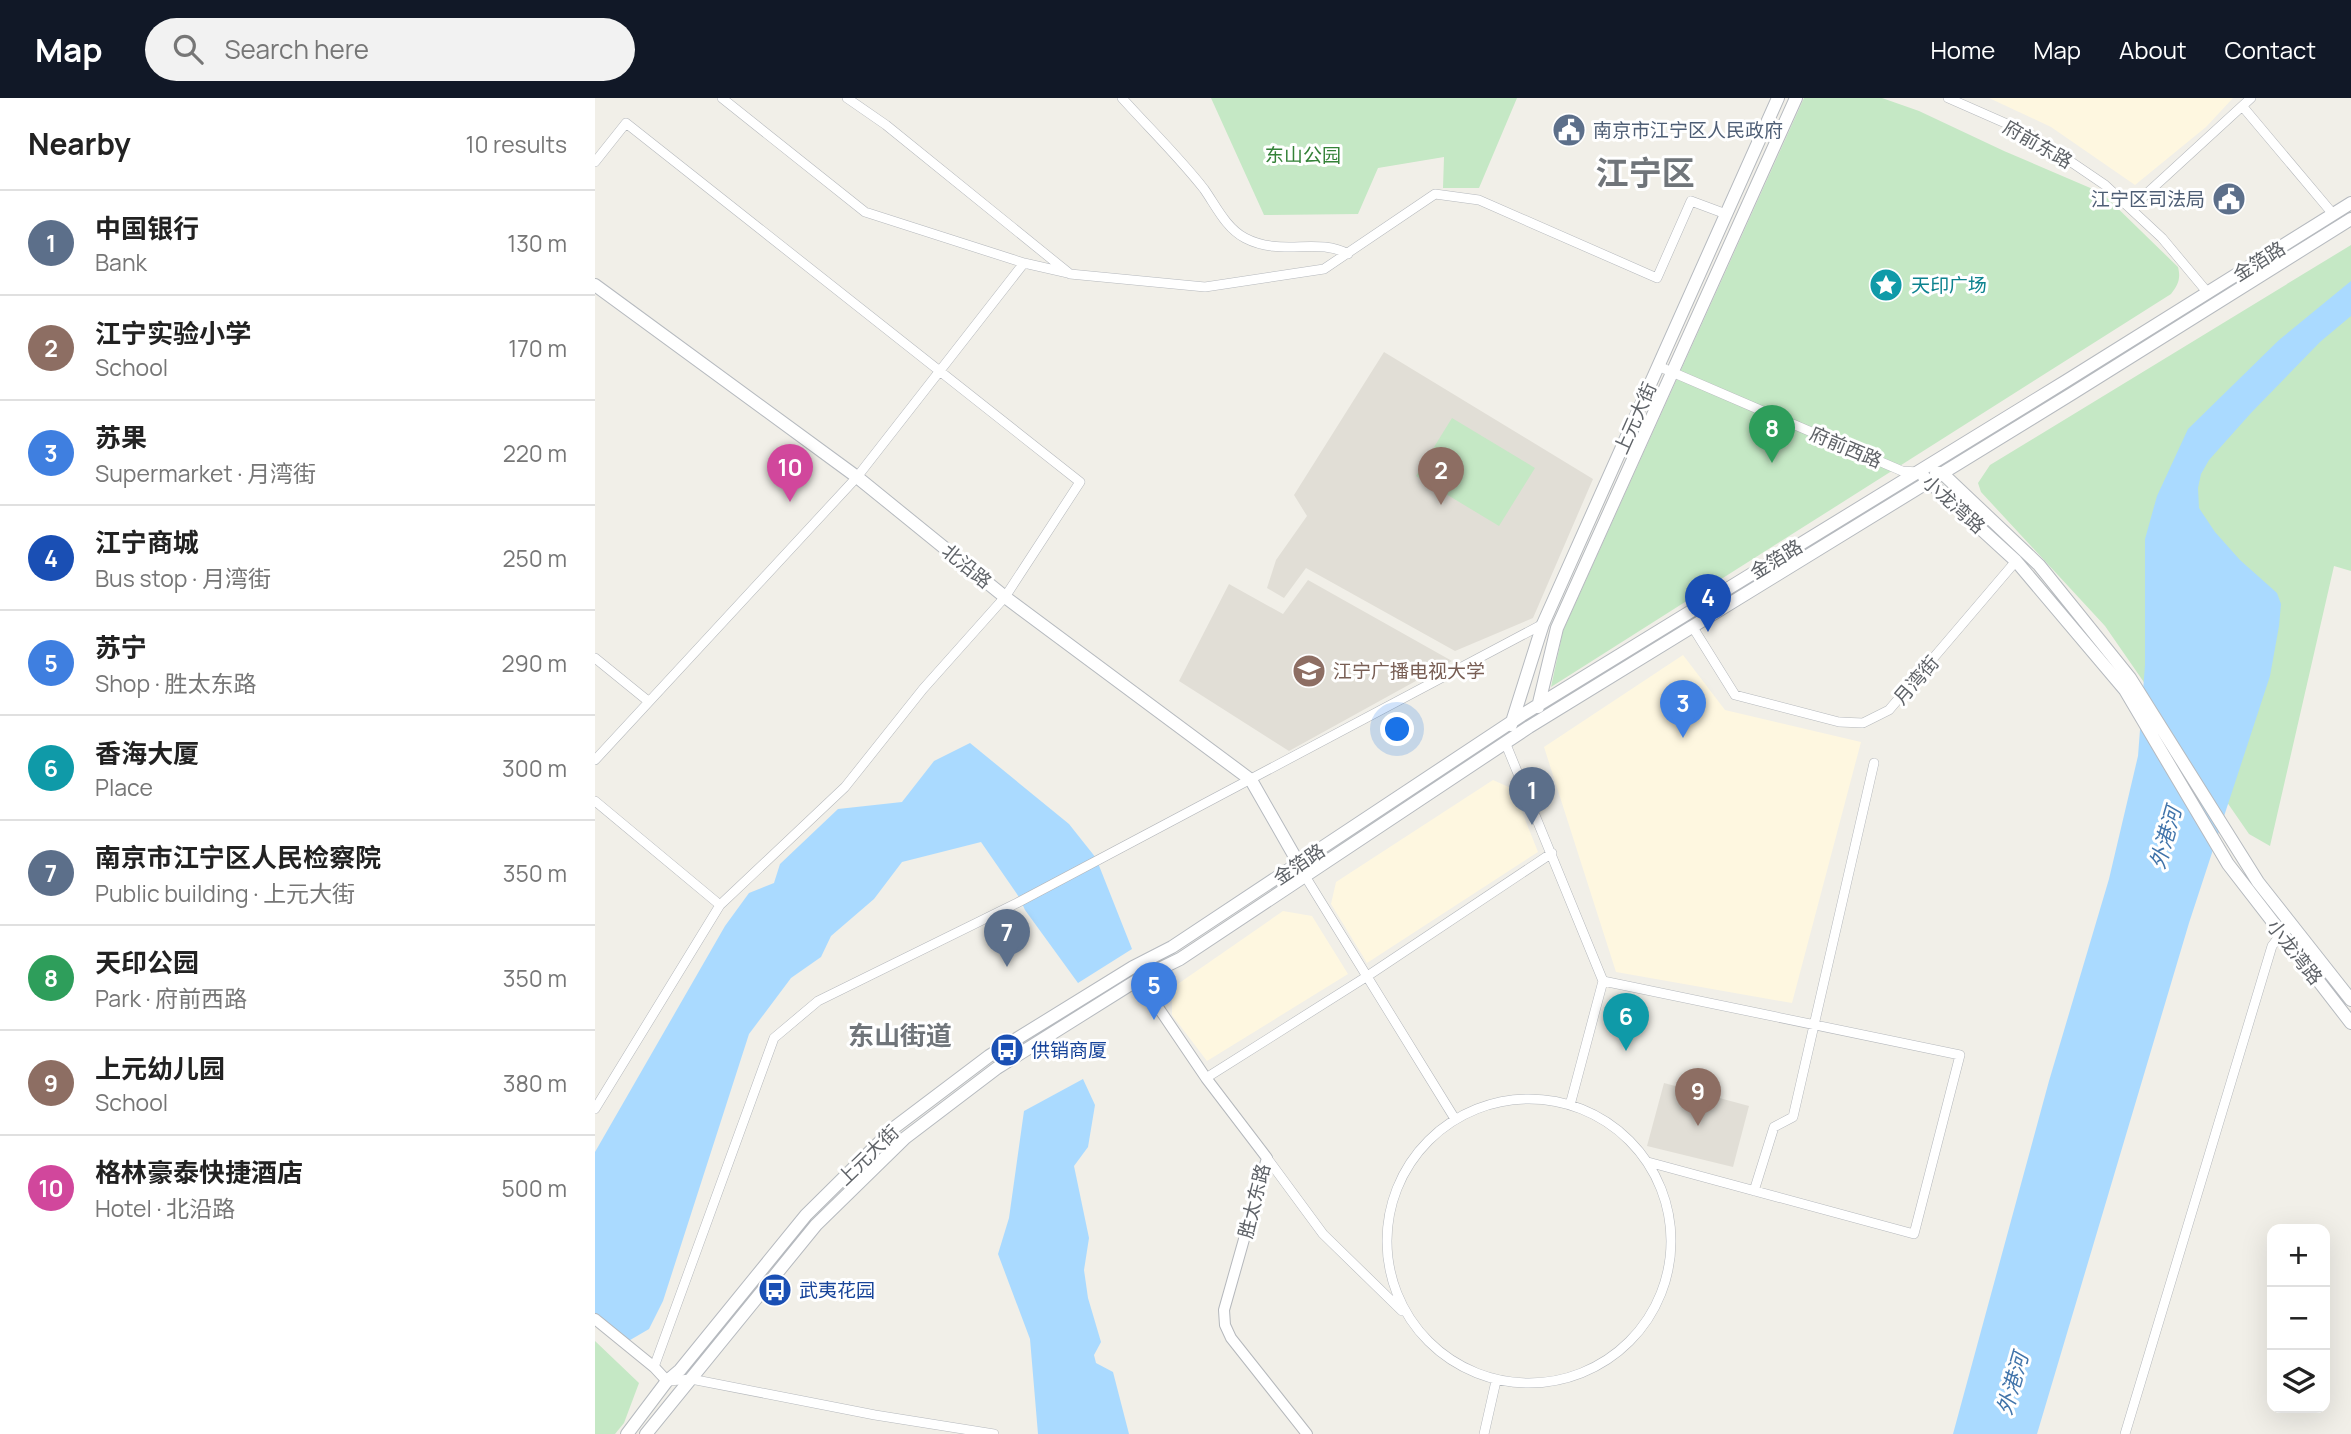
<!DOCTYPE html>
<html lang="en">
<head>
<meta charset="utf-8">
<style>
  body { margin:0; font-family:Manrope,"Noto Sans SC",sans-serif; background:#f2f2f2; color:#222 }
  .controls { position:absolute; right:21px; bottom:21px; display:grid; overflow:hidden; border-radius:14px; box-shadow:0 7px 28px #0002 }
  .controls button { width:63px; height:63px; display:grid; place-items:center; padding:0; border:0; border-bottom:2px solid #e0e0e0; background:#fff; color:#222; font:35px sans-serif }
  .you { position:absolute; left:803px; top:632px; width:24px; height:24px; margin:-18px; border:5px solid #fff; border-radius:50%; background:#1a73e8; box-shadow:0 0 0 10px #1a73e833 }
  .badge { display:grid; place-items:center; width:46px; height:46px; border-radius:50%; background:#111827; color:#fff; font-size:23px; font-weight:700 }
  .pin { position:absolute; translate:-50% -58px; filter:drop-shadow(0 2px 4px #0008) }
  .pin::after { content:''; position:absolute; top:37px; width:24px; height:21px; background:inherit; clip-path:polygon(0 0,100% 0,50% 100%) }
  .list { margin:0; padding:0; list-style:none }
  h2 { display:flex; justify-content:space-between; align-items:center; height:91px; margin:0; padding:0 28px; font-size:30px }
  h2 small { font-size:23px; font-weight:400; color:#767676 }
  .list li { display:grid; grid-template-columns:46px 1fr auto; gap:21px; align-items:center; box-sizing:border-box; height:105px; padding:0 28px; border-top:2px solid #e0e0e0 }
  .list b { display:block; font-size:26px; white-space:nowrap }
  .list p { margin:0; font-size:23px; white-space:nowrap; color:#767676 }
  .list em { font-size:23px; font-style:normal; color:#767676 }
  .icon { flex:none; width:38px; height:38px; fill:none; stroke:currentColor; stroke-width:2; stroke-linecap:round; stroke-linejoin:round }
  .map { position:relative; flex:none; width:1756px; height:1336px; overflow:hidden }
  header { display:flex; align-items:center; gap:42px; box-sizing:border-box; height:98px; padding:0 35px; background:#111827; color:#fff }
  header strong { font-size:33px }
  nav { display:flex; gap:38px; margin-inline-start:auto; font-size:24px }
  .search { width:490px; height:63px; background:#f2f2f2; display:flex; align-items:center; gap:18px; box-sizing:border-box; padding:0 24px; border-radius:38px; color:#767676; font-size:26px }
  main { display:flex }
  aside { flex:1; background:#fff }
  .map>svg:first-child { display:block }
</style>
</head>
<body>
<header>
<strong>Map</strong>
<div class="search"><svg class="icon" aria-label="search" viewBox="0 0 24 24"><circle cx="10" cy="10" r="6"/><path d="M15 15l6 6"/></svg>Search here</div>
<nav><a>Home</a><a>Map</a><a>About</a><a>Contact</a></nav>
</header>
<main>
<aside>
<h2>Nearby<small>10 results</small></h2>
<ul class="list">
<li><span class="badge" style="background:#5c6f8a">1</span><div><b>中国银行</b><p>Bank</p></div><em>130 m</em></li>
<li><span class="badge" style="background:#8d6e63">2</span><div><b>江宁实验小学</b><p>School</p></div><em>170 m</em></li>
<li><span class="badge" style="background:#3f7fe0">3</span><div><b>苏果</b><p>Supermarket · 月湾街</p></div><em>220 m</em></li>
<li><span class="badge" style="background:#1a4fb4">4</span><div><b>江宁商城</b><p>Bus stop · 月湾街</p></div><em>250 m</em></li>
<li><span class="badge" style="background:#3f7fe0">5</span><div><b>苏宁</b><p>Shop · 胜太东路</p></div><em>290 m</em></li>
<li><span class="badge" style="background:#0f9aa8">6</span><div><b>香海大厦</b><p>Place</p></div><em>300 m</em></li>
<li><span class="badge" style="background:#5c6f8a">7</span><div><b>南京市江宁区人民检察院</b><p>Public building · 上元大街</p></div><em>350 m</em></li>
<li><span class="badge" style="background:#2e9e5b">8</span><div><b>天印公园</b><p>Park · 府前西路</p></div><em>350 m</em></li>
<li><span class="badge" style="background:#8d6e63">9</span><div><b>上元幼儿园</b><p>School</p></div><em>380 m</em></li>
<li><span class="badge" style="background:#d1479c">10</span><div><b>格林豪泰快捷酒店</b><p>Hotel · 北沿路</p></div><em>500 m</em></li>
</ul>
</aside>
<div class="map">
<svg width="1756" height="1336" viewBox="0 0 1756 1336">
  <rect width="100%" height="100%" fill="#f1efe8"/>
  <!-- commercial -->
  <path fill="#fef7e0" d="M1394 0H1638L1611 29 1540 87 1456 29Z
    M1088 557 1130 612 1266 644 1197 905 1021 874 949 649Z
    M898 682 918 691 943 754 772 865 736 806 741 784Z
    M688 813 717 818 753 876 612 963 577 917V890Z"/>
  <!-- education -->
  <path fill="#e1ded6" d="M789 254 998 381 938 520 860 553 711 470 689 500 672 490 681 462 712 418 699 397Z
    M713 482 857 563 694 653 584 583 634 486 688 516Z
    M1069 985 1154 1008 1138 1069 1052 1048Z"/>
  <!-- green -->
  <path fill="#c5e8c5" d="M616 0H922L884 90H848L849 59 783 70 763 116 669 117Z
    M1209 0H1287L1324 13 1409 53 1507 95 1583 169C1586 181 1583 187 1576 196L956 589 968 533Z
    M1756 147V473L1739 468 1675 748 1654 736 1510 528 1386 394 1383 385 1395 367Z
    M857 320 940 370 904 428 821 378Z
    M0 1243 44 1285 29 1325 20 1336H0Z"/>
  <!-- water -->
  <path fill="#aadaff" d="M1756 183V218L1725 244 1656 315 1614 362 1606 376 1603 390 1604 410 1620 434 1645 462 1682 495 1686 506 1684 528 1675 578 1594 825 1442 1336H1358L1454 983 1514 781 1543 658 1550 567V441L1562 398 1593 331 1684 242Z
    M375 645 474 726 501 760 537 851 483 885 430 812 424 799 386 744 307 764 279 801 236 838 226 859 196 880 154 936 68 1203 54 1231 30 1245 0 1221V1054L130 828 154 795 179 785 185 766 243 711 307 704 339 663Z
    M488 981 500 1007 493 1049 479 1068 494 1140 489 1172 493 1200 506 1244 499 1257 501 1265 518 1274 534 1336H443L435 1241 403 1156 414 1120 429 1013Z"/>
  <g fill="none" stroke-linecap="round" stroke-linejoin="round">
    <defs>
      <path id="minor" d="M127 0 270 114 429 165 473 175
        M252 0 291 27 475 176 610 189 729 171 840 96 884 102 1062 180 1096 103 1131 116
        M527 0C554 30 584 59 609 91 621 108 631 130 650 140 686 159 723 139 753 156
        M1353 0 1435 36 1510 87 1567 140 1613 195
        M1648 9 1738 116
        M0 64 31 25 485 384 410 499 328 591 250 689 125 807 0 703
        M1536 110 1656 0
        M1063 268 1307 373 1323 374
        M1097 528 1140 597 1244 624 1268 625 1294 612 1421 463
        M0 560 53 603
        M910 644 1008 883 975 1007
        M0 662 262 379 429 165
        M710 778 860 1021
        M1008 883 1365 957 1319 1136 1053 1064
        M611 980 771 879 957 755
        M792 1143a142 142 0 1 1 284 0a142 142 0 1 1-284 0Z
        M0 1011 125 807
        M672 1060 728 1136 807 1213
        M1159 1093 1179 1029 1198 1019 1279 665
        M59 1269 179 940 223 903 422 805 948 526
        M74 1283 96 1281 280 1317 399 1336
        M889 1336 901 1283
        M1530 1336 1677 848 1686 836 1698 828"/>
      <path id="tertiary" d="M544 881 611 980 672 1060 629 1212 630 1227 636 1240 712 1336
        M0 1221 59 1269 72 1283"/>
      <path id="secondary" d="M0 187 262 379 410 499 656 682 708 773
        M1341 375H1347L1444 467 1535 580 1663 784 1756 902
        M1329 379 1421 463 1530 592 1633 766 1756 925
        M943 609 962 530 1201 0
        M916 627 948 526 1183 0
        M32 1336 72 1283 85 1272 211 1117 300 1029 394 958 538 869 577 849 927 617 1471 283 1756 105
        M51 1336 221 1127 310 1040 402 970 544 881 585 861 934 629 1478 295 1756 121"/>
    </defs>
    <!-- minor casing -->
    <use href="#minor" stroke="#b5b8bc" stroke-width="10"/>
    <!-- tertiary casing -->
    <use href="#tertiary" stroke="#b5b8bc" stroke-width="12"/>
    <!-- secondary casing -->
    <use href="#secondary" stroke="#b6babf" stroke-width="14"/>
    <!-- minor -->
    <use href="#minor" stroke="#fff" stroke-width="9"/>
    <!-- tertiary -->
    <use href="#tertiary" stroke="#fff" stroke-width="10"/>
    <!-- secondary -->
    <use href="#secondary" stroke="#fff" stroke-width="12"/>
  </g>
  <!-- icons -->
  <defs>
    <symbol id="civic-disc" viewBox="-11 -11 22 22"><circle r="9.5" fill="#5c6f8a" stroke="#fff"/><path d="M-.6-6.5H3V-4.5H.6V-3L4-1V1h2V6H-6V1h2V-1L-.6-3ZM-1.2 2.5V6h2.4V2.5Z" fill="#fff"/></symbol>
    <symbol id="sight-disc" viewBox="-11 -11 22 22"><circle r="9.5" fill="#0f9aa8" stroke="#fff"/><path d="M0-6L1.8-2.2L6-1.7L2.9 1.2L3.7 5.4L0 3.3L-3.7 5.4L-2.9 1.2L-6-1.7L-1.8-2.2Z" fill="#fff"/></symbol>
    <symbol id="university-disc" viewBox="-11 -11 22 22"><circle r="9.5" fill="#8d6e63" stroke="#fff"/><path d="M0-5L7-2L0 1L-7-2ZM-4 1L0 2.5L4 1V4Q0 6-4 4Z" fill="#fff"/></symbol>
    <symbol id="bus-disc" viewBox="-11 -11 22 22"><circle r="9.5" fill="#1a4fb4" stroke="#fff"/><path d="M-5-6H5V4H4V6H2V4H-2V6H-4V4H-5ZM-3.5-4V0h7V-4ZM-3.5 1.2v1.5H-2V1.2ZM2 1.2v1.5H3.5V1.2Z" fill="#fff"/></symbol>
  </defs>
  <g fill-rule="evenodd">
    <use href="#civic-disc" x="955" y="13" width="38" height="38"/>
    <use href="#civic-disc" x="1615" y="82" width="38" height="38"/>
    <use href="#sight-disc" x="1272" y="168" width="38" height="38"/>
    <use href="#university-disc" x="695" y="554" width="38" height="38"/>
    <use href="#bus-disc" x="393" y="933" width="38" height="38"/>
    <use href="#bus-disc" x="161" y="1173" width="38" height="38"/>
  </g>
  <g text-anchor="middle" stroke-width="6" stroke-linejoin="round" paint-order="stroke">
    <!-- service labels -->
    <g font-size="19" fill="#4e5e75" stroke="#fff" text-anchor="start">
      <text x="998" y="39">南京市江宁区人民政府</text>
      <text x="1610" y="108" text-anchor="end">江宁区司法局</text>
    </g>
    <!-- street labels -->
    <g font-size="19" fill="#5f6368" stroke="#fff">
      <text transform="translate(1443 46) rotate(30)" y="7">府前东路</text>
      <text transform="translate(1664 163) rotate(-32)" y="7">金箔路</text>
      <text transform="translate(1040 320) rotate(-66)" y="7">上元大街</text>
      <text transform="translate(1251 349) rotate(23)" y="7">府前西路</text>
      <text transform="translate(1359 406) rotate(42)" y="7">小龙湾路</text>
      <text transform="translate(1181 461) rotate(-31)" y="7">金箔路</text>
      <text transform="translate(372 468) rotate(39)" y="7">北沿路</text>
      <text transform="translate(1321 582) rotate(-49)" y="7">月湾街</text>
      <text transform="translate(704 766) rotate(-34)" y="7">金箔路</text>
      <text transform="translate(1700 854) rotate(52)" y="7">小龙湾路</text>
      <text transform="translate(273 1057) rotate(-44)" y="7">上元大街</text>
      <text transform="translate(659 1103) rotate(-76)" y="7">胜太东路</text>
    </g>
    <!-- park labels -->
    <g font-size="19" fill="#348238" stroke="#fff">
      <text x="708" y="64">东山公园</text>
    </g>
    <!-- culture labels -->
    <g font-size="19" fill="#0d838f" stroke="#fff" text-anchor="start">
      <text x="1316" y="194">天印广场</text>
    </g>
    <!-- education labels -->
    <g font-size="19" fill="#785e54" stroke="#fff" text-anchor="start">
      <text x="738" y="580">江宁广播电视大学</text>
    </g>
    <!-- transit labels -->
    <g font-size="19" fill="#164399" stroke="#fff" text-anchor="start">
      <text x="436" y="959">供销商厦</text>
      <text x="204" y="1199">武夷花园</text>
    </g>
    <!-- water labels -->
    <g font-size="21" font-style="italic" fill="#4174aa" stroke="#fff">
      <text transform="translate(1571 740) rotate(-74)" y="7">外港河</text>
      <text transform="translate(1418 1286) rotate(-74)" y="7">外港河</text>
    </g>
    <!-- district labels -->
    <g font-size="26" font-weight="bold" fill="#70757a" stroke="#fff">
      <text x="305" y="947">东山街道</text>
    </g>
    <!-- town labels -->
    <g font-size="33" font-weight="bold" fill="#70757a" stroke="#fff">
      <text x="1050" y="87">江宁区</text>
    </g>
  </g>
</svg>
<div class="controls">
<button>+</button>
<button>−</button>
<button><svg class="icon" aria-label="layers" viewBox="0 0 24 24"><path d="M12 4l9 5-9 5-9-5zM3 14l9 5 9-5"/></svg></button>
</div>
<div class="you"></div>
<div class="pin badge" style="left:937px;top:727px;background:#5c6f8a">1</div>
<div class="pin badge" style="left:846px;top:407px;background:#8d6e63">2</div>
<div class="pin badge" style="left:1088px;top:640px;background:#3f7fe0">3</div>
<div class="pin badge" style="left:1113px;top:534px;background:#1a4fb4">4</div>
<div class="pin badge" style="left:559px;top:922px;background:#3f7fe0">5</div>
<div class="pin badge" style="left:1031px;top:953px;background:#0f9aa8">6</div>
<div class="pin badge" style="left:412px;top:869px;background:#5c6f8a">7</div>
<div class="pin badge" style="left:1177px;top:365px;background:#2e9e5b">8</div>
<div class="pin badge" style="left:1103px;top:1028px;background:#8d6e63">9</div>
<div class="pin badge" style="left:195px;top:404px;background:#d1479c">10</div>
</div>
</main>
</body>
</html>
